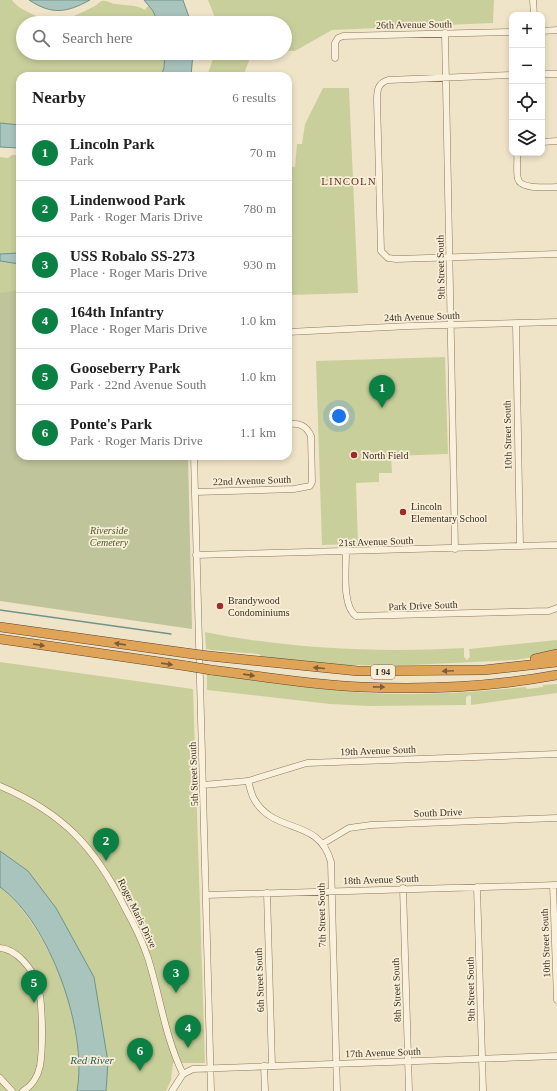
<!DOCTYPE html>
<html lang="en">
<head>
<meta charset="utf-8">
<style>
  body { margin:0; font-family:"Times New Roman",serif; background:#f2f2f2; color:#222 }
  .controls { position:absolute; right:12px; top:12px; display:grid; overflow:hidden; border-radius:8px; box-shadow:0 2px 6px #0003 }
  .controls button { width:36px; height:36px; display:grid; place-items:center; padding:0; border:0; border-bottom:1px solid #e0e0e0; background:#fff; color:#222; font:20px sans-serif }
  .you { position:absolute; left:339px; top:416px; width:14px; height:14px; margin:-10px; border:3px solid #fff; border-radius:50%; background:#1a73e8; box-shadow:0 0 0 6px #1a73e833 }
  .badge { display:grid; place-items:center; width:26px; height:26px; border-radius:50%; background:#0b8043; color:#fff; font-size:13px; font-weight:700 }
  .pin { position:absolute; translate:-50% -33px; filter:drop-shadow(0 1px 2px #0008) }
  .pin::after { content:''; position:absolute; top:21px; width:14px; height:12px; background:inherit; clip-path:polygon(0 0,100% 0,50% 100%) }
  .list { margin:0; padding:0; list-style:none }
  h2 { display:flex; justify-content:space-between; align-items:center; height:52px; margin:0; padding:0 16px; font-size:17px }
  h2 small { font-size:13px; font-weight:400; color:#767676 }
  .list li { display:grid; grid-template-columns:26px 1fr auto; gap:12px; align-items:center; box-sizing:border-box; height:56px; padding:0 16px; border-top:1px solid #e0e0e0 }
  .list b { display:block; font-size:15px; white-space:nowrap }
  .list p { margin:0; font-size:13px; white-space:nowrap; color:#767676 }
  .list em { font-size:13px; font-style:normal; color:#767676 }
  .icon { flex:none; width:22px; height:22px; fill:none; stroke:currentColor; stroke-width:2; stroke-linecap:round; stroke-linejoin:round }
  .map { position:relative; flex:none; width:557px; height:1091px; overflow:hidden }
  .search { position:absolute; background:#fff; box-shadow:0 2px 6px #0003; left:16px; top:16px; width:276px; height:44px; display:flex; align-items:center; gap:10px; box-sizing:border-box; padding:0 14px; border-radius:22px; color:#767676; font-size:15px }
  .panel { position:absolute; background:#fff; box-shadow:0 2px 6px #0003; left:16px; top:72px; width:276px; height:388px; border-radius:12px }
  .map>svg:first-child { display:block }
</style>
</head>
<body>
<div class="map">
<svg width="557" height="1091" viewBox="0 0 557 1091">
  <rect width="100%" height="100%" fill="#f0e4c8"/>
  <!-- green -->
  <path fill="#c9cf9b" d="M0 0H12C17 7 24 10 32 14 57 26 71 18 95 6 97 5 99 2 102 1 107 0 111 4 116 4 127 6 135 4 145 10L147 7 149 6 153 11 158 23H23V53H165L164 68 161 76H20V125L0 123Z
    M208 0H494L493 23 332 30 295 51H285V23H217Z
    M215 53H248L249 61 245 71 247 76H207Z
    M323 88H349L358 293 288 295V166L295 167 297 144H302L305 124Z
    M12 155H20V305L0 306V157L8 158Z
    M445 357 448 454 391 456 392 473H379V482L356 483 358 544 322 545 316 361Z
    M205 632C290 649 378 653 464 648V657L467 660 470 657 469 649 557 640V652L546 655 515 660 411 665H345L266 659 258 654 211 650 206 649Z
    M0 662 193 689 205 1063H173L171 1080 166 1091H106L107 1085 94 977 56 908 28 871 0 851Z
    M207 674C261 681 316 690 370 693 422 696 475 692 526 687L527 689 543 687V685L557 684V693L471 705V697L470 695 466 697V705L369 706 330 704 207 690Z
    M0 887C26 906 55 958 65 988 74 1016 82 1062 77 1091H0Z"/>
  <!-- cemetery -->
  <path fill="#bfc49a" d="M20 290V456H188L192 629 0 601V293Z"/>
  <!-- water -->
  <path fill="#a9c4bc" stroke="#6f938a" d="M29 0H90C66 13 52 15 29 0Z
    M144 0H183L191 23H158L153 11Z
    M165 53H193L191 76H161L164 68Z
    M0 123 20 125V148L0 147Z
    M20 253V264L0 261V254Z
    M0 851 28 871 56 908 94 977 108 1062 106 1091H77C88 1031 50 923 0 887Z"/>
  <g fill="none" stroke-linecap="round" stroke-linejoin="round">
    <!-- stream -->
    <path stroke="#6f938a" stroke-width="1.5" d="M0 610 171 634"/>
    <defs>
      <path id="minor" d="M533 0 534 15
        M542 31 557 30
        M445 33 455 549
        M335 58V43L338 38 343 36 512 32
        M542 74H557
        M512 75 388 80C378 83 377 90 377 100L381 251 388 258 396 259 557 254
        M542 142 557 141
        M517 153C518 161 516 171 518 179 521 190 548 187 557 187
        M516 324 520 546
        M288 332 409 326 557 322
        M194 456 211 1091
        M195 492 294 489 310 486 312 482 311 436C306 425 299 423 288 424
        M346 552C346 570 342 606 356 616L549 611 557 608
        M196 555 557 545
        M248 781C250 787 251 794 254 799 274 835 319 817 331 862L337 1091
        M203 785 248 781 307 763 557 754
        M0 786C63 813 95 847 125 908 134 924 142 940 148 958 160 996 165 1037 183 1074
        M324 843 349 828 371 825 557 818
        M553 885 557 1000
        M477 887 483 1091
        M403 888 409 1091
        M267 893 272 1066
        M206 895 557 885
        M0 948C16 949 32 968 37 983 43 999 43 1048 40 1066 38 1076 32 1086 23 1091
        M264 1066 265 1091
        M0 1078 12 1091
        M172 1091 183 1074 193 1069 557 1056"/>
      <path id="highway" d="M0 627 186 653
        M0 639 187 666
        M209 656 358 671 484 670 557 662
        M535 659 557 654
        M211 670C260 676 311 685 361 687 427 690 492 687 557 675"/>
    </defs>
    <!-- minor casing -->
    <use href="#minor" stroke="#8d765c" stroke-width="7"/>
    <!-- highway casing -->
    <use href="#highway" stroke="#5b4430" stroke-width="10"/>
    <!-- minor -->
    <use href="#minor" stroke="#faf1dc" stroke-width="6"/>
    <!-- highway -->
    <use href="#highway" stroke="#e0a458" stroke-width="9"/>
    <defs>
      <path id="highway-bridge" d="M186 653 209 656
        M187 666 211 670"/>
    </defs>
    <!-- highway-bridge casing -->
    <use href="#highway-bridge" stroke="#5b4430" stroke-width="10" stroke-linecap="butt"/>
    <!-- highway-bridge -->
    <use href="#highway-bridge" stroke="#e0a458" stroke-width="9"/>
  </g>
  <!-- one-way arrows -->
  <defs><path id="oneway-solid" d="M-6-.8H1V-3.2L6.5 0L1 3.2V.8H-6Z"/></defs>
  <g fill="#7e5d36">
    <use href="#oneway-solid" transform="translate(120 644) rotate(-172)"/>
    <use href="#oneway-solid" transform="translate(39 645) rotate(8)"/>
    <use href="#oneway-solid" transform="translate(167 664) rotate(8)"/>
    <use href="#oneway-solid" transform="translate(319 668) rotate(-175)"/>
    <use href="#oneway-solid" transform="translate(448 671) rotate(178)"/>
    <use href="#oneway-solid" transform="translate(249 675) rotate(8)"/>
    <use href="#oneway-solid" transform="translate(379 687) rotate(1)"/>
  </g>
  <!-- markers -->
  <g fill="#9e2a2b" stroke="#f7eed8" stroke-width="1.5">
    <circle cx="354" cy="455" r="4"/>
    <circle cx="403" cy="512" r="4"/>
    <circle cx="220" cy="606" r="4"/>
  </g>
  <g text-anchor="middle" stroke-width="3.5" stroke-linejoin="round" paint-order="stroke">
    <!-- shield labels -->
    <rect fill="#f7eed8" stroke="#756857" stroke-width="1" x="371" y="665" width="24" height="14" rx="3"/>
    <g font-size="9" font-weight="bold" fill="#3d2e20">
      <text x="383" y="675">I 94</text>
    </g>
    <!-- street labels -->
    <g font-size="10" fill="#3d2e20" stroke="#f7eed8">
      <text transform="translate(414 24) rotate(-1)" y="4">26th Avenue South</text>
      <text transform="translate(440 267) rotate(-91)" y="4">9th Street South</text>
      <text transform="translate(422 316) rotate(-2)" y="4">24th Avenue South</text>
      <text transform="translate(507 435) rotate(-91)" y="4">10th Street South</text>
      <text transform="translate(252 480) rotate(-2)" y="4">22nd Avenue South</text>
      <text transform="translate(376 541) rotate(-2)" y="4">21st Avenue South</text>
      <text transform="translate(423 605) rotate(-2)" y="4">Park Drive South</text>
      <text transform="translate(378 750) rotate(-2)" y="4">19th Avenue South</text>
      <text transform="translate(193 774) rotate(-92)" y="4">5th Street South</text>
      <text transform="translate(438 812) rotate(-2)" y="4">South Drive</text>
      <text transform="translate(381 879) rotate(-2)" y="4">18th Avenue South</text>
      <text transform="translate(138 913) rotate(64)" y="4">Roger Maris Drive</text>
      <text transform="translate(321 915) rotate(-91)" y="4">7th Street South</text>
      <text transform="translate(545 943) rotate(-92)" y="4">10th Street South</text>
      <text transform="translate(259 980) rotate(-92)" y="4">6th Street South</text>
      <text transform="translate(470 989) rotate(-91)" y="4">9th Street South</text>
      <text transform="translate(396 990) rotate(-92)" y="4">8th Street South</text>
      <text transform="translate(383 1052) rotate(-2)" y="4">17th Avenue South</text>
    </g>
    <!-- poi labels -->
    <g font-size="10" fill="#3d2e20" stroke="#f7eed8" text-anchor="start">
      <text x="362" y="459">North Field</text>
      <text x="411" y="510">Lincoln<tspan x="411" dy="12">Elementary School</tspan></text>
      <text x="228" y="604">Brandywood<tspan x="228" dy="12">Condominiums</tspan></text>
    </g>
    <!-- park labels -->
    <g font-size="10" font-style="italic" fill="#4d5a26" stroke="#f7eed8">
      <text x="109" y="534">Riverside<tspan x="109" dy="12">Cemetery</tspan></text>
    </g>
    <!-- neighbourhood labels -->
    <g font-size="11" letter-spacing="1" fill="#6b2e1e" stroke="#f7eed8">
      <text x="349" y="185">LINCOLN</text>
    </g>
    <!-- water labels -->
    <g font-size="11" font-style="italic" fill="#2f5d5a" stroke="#f7eed8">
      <text x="92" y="1064">Red River</text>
    </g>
  </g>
</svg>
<div class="controls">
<button>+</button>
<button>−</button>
<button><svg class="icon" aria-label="locate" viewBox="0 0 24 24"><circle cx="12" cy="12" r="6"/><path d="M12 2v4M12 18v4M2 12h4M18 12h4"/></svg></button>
<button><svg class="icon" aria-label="layers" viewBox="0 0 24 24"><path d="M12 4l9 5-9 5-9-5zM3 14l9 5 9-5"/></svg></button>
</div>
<div class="you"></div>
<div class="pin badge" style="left:382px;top:408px">1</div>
<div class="pin badge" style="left:106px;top:861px">2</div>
<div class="pin badge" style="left:176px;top:993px">3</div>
<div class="pin badge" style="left:188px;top:1048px">4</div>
<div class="pin badge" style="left:34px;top:1003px">5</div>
<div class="pin badge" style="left:140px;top:1071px">6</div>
<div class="search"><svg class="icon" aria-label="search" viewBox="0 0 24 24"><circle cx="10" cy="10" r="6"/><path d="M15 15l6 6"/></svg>Search here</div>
<section class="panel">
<h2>Nearby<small>6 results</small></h2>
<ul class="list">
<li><span class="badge">1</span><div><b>Lincoln Park</b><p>Park</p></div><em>70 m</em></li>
<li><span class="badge">2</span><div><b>Lindenwood Park</b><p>Park · Roger Maris Drive</p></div><em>780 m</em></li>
<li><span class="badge">3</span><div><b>USS Robalo SS-273</b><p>Place · Roger Maris Drive</p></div><em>930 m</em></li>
<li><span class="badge">4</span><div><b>164th Infantry</b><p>Place · Roger Maris Drive</p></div><em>1.0 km</em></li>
<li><span class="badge">5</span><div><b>Gooseberry Park</b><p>Park · 22nd Avenue South</p></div><em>1.0 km</em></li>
<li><span class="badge">6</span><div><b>Ponte's Park</b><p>Park · Roger Maris Drive</p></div><em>1.1 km</em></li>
</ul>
</section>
</div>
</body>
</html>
